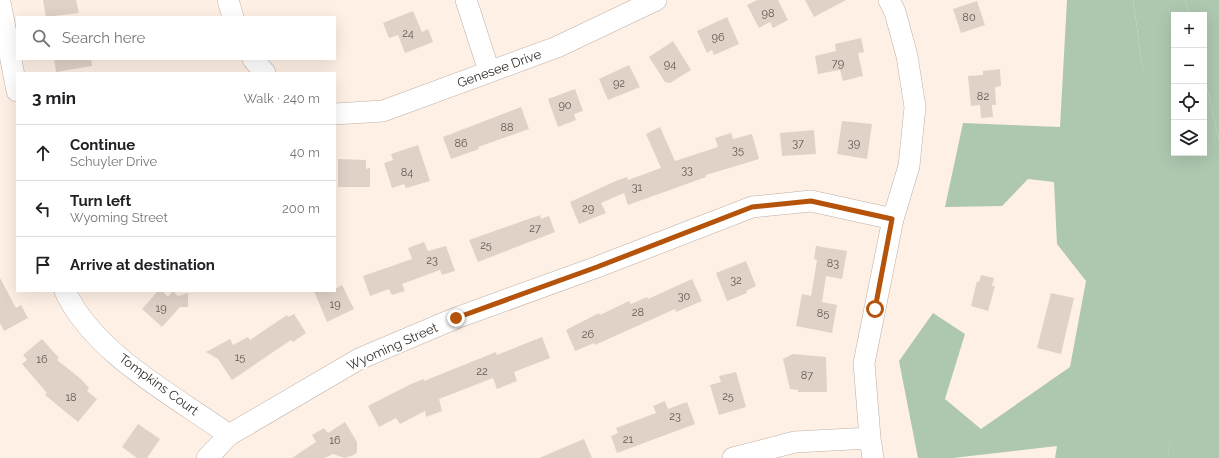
<!DOCTYPE html>
<html lang="en">
<head>
<meta charset="utf-8">
<style>
  body { margin:0; font-family:Raleway,sans-serif; background:#f2f2f2; color:#202124 }
  .controls { position:absolute; right:12px; top:12px; display:grid; overflow:hidden; border-radius:0px; box-shadow:0 4px 16px #0002 }
  .controls button { width:36px; height:36px; display:grid; place-items:center; padding:0; border:0; border-bottom:1px solid #e0e0e0; background:#fff; color:#202124; font:20px sans-serif }
  .stop { position:absolute; width:12px; height:12px; margin:-9px; border:3px solid #b45309; border-radius:50%; background:#fff }
  .stop.end { background:#b45309; border-color:#fff; box-shadow:0 1px 4px #0008 }
  .list { margin:0; padding:0; list-style:none }
  h2 { display:flex; justify-content:space-between; align-items:center; height:52px; margin:0; padding:0 16px; font-size:17px }
  h2 small { font-size:13px; font-weight:400; color:#757577 }
  .list li { display:grid; grid-template-columns:26px 1fr auto; gap:12px; align-items:center; box-sizing:border-box; height:56px; padding:0 16px; border-top:1px solid #e0e0e0 }
  .list b { display:block; font-size:15px; white-space:nowrap }
  .list p { margin:0; font-size:13px; white-space:nowrap; color:#757577 }
  .list em { font-size:13px; font-style:normal; color:#757577 }
  .icon { flex:none; width:22px; height:22px; fill:none; stroke:currentColor; stroke-width:2; stroke-linecap:round; stroke-linejoin:round }
  .map { position:relative; flex:none; width:1219px; height:458px; overflow:hidden }
  .search { position:absolute; background:#fff; box-shadow:0 4px 16px #0002; left:16px; top:16px; width:320px; height:44px; display:flex; align-items:center; gap:10px; box-sizing:border-box; padding:0 14px; border-radius:0px; color:#757577; font-size:15px }
  .panel { position:absolute; background:#fff; box-shadow:0 4px 16px #0002; left:16px; top:72px; width:320px; height:220px; border-radius:0px }
  .map>svg:first-child { display:block }
</style>
</head>
<body>
<div class="map">
<svg width="1219" height="458" viewBox="0 0 1219 458">
  <rect width="100%" height="100%" fill="#fef0e5"/>
  <!-- green -->
  <path fill="#aec8b0" d="M1133 0H1185L1190 15H1174V153H1204V75L1219 140V458H1169L1143 71Z"/>
  <!-- forest -->
  <path fill="#adc8af" d="M1067 0H1133L1143 71 1185 249 1167 410 1169 458H1055L1057 446 953 458H918L899 361 933 313 965 334 945 399 981 429 1070 367 1086 281 1057 244 1054 182 1028 179 1002 206 945 207 963 123 1060 127Z
    M1185 0H1219V140L1204 75V15H1190Z"/>
  <!-- building -->
  <path fill="#e1d2c8" d="M43 0H76L79 13 46 17Z
    M757 0H778L788 20 773 28 770 22 759 28 747 5Z
    M805 0H846L814 17Z
    M977 1 985 25 961 33 953 9Z
    M413 11 422 32 428 29 433 42 405 53 398 35 389 38 383 23Z
    M727 17 739 44 714 55 712 50 707 53 697 31Z
    M861 38 864 52 858 53 863 76 843 81 840 70 818 74 815 56 836 51 835 44Z
    M673 41 691 70 670 83 665 82 649 57Z
    M54 59H91L92 66 56 72Z
    M629 65 640 87 608 100 599 79Z
    M1000 69 1001 86 995 87 996 105H992L993 117 981 118 980 105 971 106 968 76 983 75V71Z
    M575 89 583 111 574 114 576 120 558 127 548 99Z
    M521 107 529 129 478 147 479 149 451 159 443 137Z
    M842 121 872 124 867 159 837 154Z
    M660 127 675 161 718 147 715 138 731 133 733 139 752 134 759 159 706 175V177L628 205 624 193 601 203 606 213 579 224 570 202 618 180 627 177 628 180 661 168 646 134Z
    M814 130 816 154 782 156 780 133Z
    M418 145 430 181 406 188 404 184 392 188 384 163 393 160 391 154Z
    M338 159 366 160V169L370 168V187H338Z
    M540 215 541 219 549 216 555 232 478 262 469 240Z
    M424 242 428 251 446 246 455 271 442 275 440 270 402 284 405 291 392 295 389 289 370 296 363 276 412 259 408 248Z
    M816 246 847 251 842 279 826 276 822 302 837 305 832 333 796 326 802 294 811 296 817 260 814 259Z
    M746 261 756 286 746 291 747 293 727 301 716 273Z
    M981 275 994 278 992 286H995L988 311 971 306 977 281 979 282Z
    M0 278 16 308 21 305 28 318 4 331 0 323Z
    M692 279 702 301 676 312 675 309 595 345 594 343 575 351 566 330 599 313 600 315 629 301 631 304 647 297 648 299Z
    M342 285 354 309 327 322 314 291H335V289Z
    M158 291H162L168 297 173 291 178 296 188 293V307H180L162 327 142 309Z
    M1051 293 1074 298 1061 354 1037 348Z
    M294 314 306 333 293 342 291 340 232 380 218 359 206 352 230 339 233 345 248 337 250 340 287 315 288 317Z
    M542 337 550 358 514 372 517 381 497 389 493 378 439 399 442 411 426 417 425 411 400 424 396 418 379 427 368 406 411 384 424 379V381L496 352 497 355Z
    M42 339 59 358 57 360 81 379 89 388 87 391 97 399 78 422 45 395 47 393 22 364 27 360 23 355Z
    M793 354 826 357 827 392H798V390L790 389 783 359Z
    M736 372 746 407 719 415 710 385 721 382 719 376Z
    M665 401 668 409 687 402 695 424 617 453 611 436 618 433 616 428 656 413 653 406Z
    M345 422 357 442V452L354 455 345 458 333 454 325 458H292L316 442 312 435 324 428 328 433Z
    M138 424 160 439 147 458H137L122 447Z
    M584 439 592 458H539Z"/>
  <g fill="none" stroke-linecap="round" stroke-linejoin="round">
    <defs>
      <path id="minor" d="M228 0 233 17
        M466 0 489 71
        M0 2 17 91
        M253 59 265 73
        M335 114 383 111 557 47 656 0
        M65 291C94 354 175 396 229 435
        M207 458 229 435 359 359 456 318 597 267 752 207 811 201 893 219
        M733 458 795 442 870 438
        M873 458 870 438 864 363 893 219 909 166 915 107 907 56 895 12 889 0"/>
    </defs>
    <!-- minor casing -->
    <use href="#minor" stroke="#bdafa5" stroke-width="22"/>
    <!-- minor -->
    <use href="#minor" stroke="#fff" stroke-width="21"/>
  </g>
  <g fill="none" stroke-linecap="round" stroke-linejoin="round">
    <!-- route -->
    <path stroke="#b45309" stroke-width="5" d="M456 318 597 267 752 207 811 201 892 219 875 309"/>
  </g>
  <g text-anchor="middle" stroke-width="4" stroke-linejoin="round" paint-order="stroke">
    <!-- number labels -->
    <g font-size="11" fill="#5f5852">
      <text x="768" y="17">98</text>
      <text x="969" y="21">80</text>
      <text x="408" y="37">24</text>
      <text x="718" y="41">96</text>
      <text x="838" y="67">79</text>
      <text x="670" y="68">94</text>
      <text x="619" y="87">92</text>
      <text x="983" y="100">82</text>
      <text x="565" y="109">90</text>
      <text x="507" y="131">88</text>
      <text x="461" y="147">86</text>
      <text x="798" y="147">37</text>
      <text x="854" y="147">39</text>
      <text x="738" y="154">35</text>
      <text x="687" y="174">33</text>
      <text x="407" y="176">84</text>
      <text x="637" y="191">31</text>
      <text x="588" y="212">29</text>
      <text x="535" y="232">27</text>
      <text x="486" y="249">25</text>
      <text x="432" y="264">23</text>
      <text x="833" y="267">83</text>
      <text x="736" y="284">32</text>
      <text x="684" y="300">30</text>
      <text x="335" y="308">19</text>
      <text x="161" y="312">19</text>
      <text x="638" y="316">28</text>
      <text x="823" y="317">85</text>
      <text x="588" y="338">26</text>
      <text x="240" y="361">15</text>
      <text x="42" y="363">16</text>
      <text x="482" y="375">22</text>
      <text x="807" y="379">87</text>
      <text x="728" y="400">25</text>
      <text x="71" y="401">18</text>
      <text x="675" y="420">23</text>
      <text x="628" y="443">21</text>
      <text x="335" y="444">16</text>
    </g>
    <!-- street labels -->
    <g font-size="13" fill="#342f2b" stroke="#fff">
      <text transform="translate(499 68) rotate(-20)" y="5">Genesee Drive</text>
      <text transform="translate(392 346) rotate(-24)" y="5">Wyoming Street</text>
      <text transform="translate(159 384) rotate(36)" y="5">Tompkins Court</text>
    </g>
  </g>
</svg>
<div class="controls">
<button>+</button>
<button>−</button>
<button><svg class="icon" aria-label="locate" viewBox="0 0 24 24"><circle cx="12" cy="12" r="6"/><path d="M12 2v4M12 18v4M2 12h4M18 12h4"/></svg></button>
<button><svg class="icon" aria-label="layers" viewBox="0 0 24 24"><path d="M12 4l9 5-9 5-9-5zM3 14l9 5 9-5"/></svg></button>
</div>
<div class="stop" style="left:875px;top:309px"></div>
<div class="stop end" style="left:456px;top:318px"></div>
<div class="search"><svg class="icon" aria-label="search" viewBox="0 0 24 24"><circle cx="10" cy="10" r="6"/><path d="M15 15l6 6"/></svg>Search here</div>
<section class="panel">
<h2>3 min<small>Walk · 240 m</small></h2>
<ul class="list">
<li><svg class="icon" aria-label="ahead" viewBox="0 0 24 24"><path d="M12 20V5M6 11l6-6 6 6"/></svg><div><b>Continue</b><p>Schuyler Drive</p></div><em>40 m</em></li>
<li><svg class="icon" aria-label="left" viewBox="0 0 24 24"><path d="M17 20v-9H6M10 6l-5 5 5 5"/></svg><div><b>Turn left</b><p>Wyoming Street</p></div><em>200 m</em></li>
<li><svg class="icon" aria-label="arrive" viewBox="0 0 24 24"><path d="M6 21V4h12l-3 4 3 4H6"/></svg><div><b>Arrive at destination</b></div></li>
</ul>
</section>
</div>
</body>
</html>
